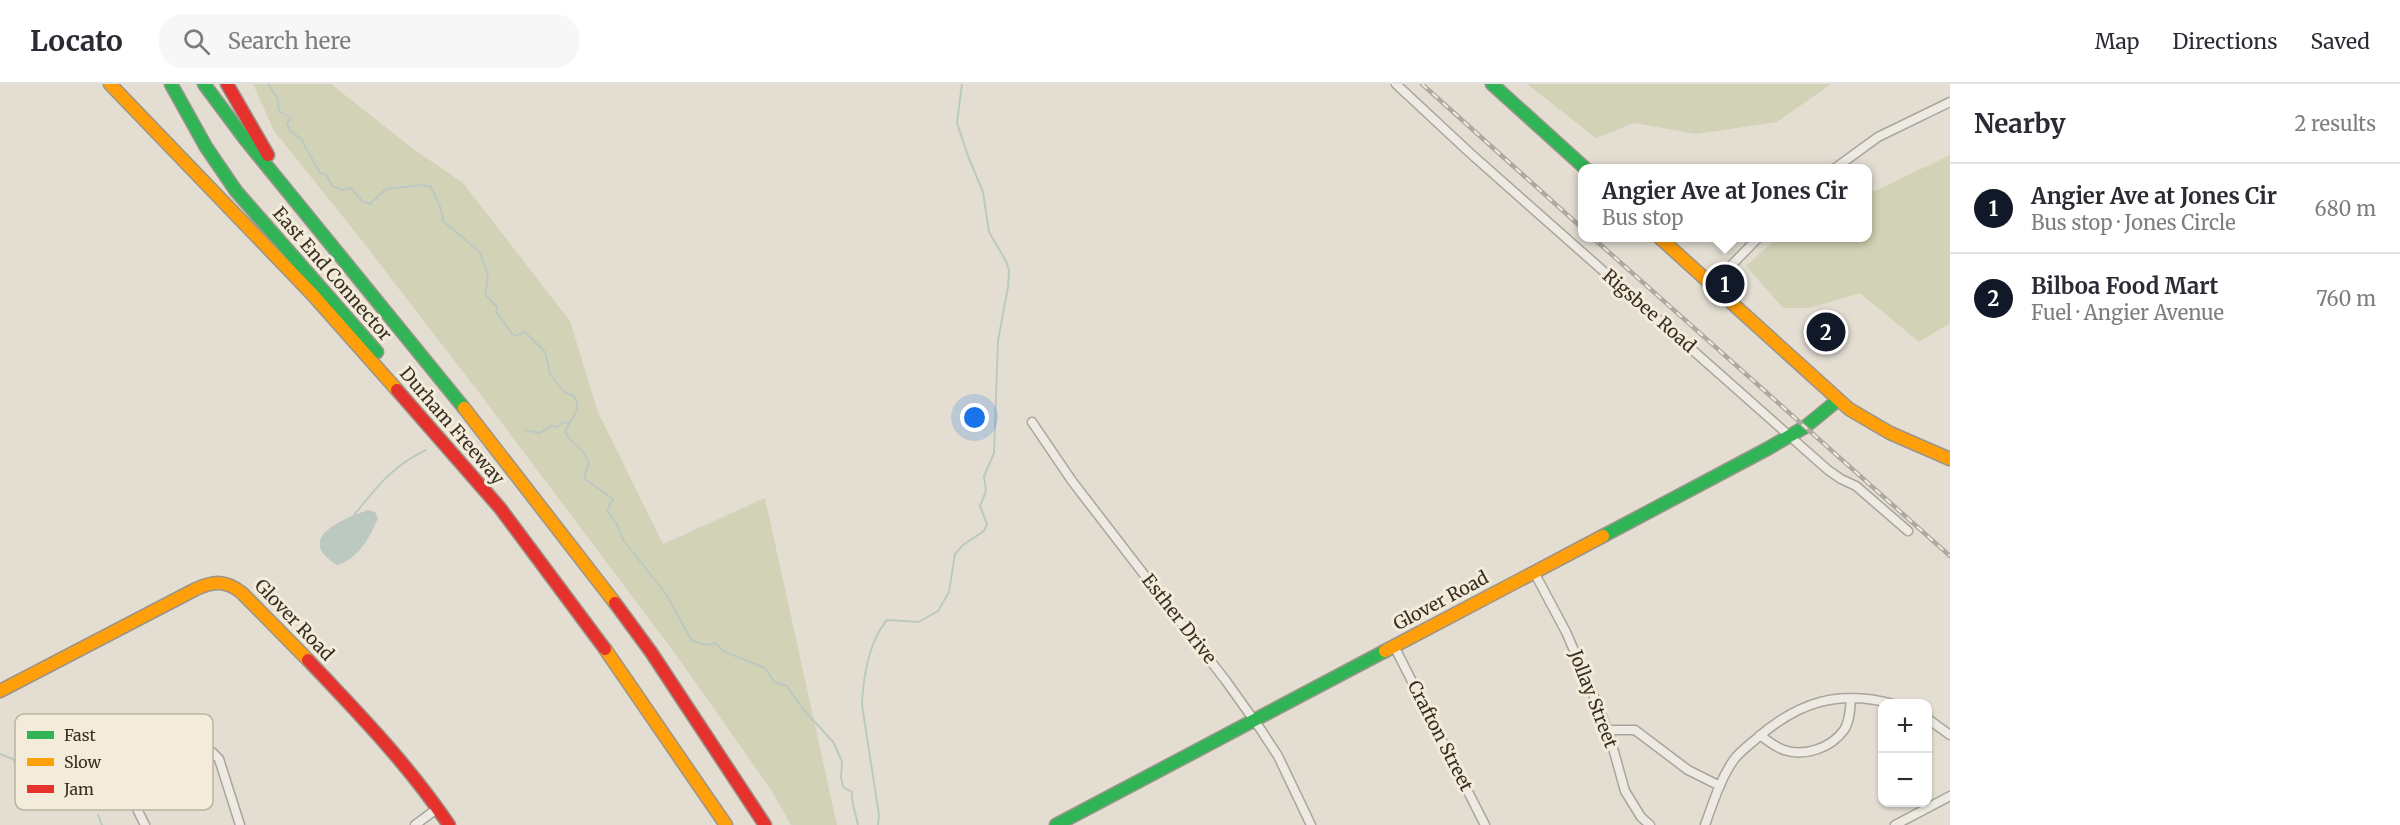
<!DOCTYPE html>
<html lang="en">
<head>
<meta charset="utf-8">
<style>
  body { margin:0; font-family:Merriweather,serif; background:#f7f7f7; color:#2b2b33 }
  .controls { position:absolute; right:18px; bottom:18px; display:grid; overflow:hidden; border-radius:12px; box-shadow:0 2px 4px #0004 }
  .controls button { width:54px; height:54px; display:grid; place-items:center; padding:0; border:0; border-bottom:2px solid #e1e1e2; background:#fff; color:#2b2b33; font:30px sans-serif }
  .you { position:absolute; left:975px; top:334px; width:21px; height:21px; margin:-15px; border:4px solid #fff; border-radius:50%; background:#1a73e8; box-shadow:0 0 0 9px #1a73e833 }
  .badge { display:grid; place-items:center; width:39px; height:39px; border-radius:50%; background:#111827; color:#fff; font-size:20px; font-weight:700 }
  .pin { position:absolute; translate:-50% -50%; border:3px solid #fff; box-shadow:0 2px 6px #0006 }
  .popup { position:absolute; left:1578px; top:80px; width:294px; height:78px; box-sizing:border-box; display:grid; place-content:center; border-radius:12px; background:#fff; filter:drop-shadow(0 2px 4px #0005); font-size:20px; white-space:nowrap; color:#7c7c81 }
  .popup b { font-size:22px; color:#2b2b33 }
  .popup::after { content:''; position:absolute; left:50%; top:100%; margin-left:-12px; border:12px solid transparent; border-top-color:#fff }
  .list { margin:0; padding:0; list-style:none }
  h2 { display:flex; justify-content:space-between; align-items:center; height:78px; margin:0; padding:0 24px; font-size:26px }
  h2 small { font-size:20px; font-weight:400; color:#7c7c81 }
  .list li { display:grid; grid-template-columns:39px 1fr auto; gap:18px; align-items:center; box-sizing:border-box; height:90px; padding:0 24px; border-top:2px solid #e1e1e2 }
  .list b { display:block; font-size:22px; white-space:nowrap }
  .list p { margin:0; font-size:20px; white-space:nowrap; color:#7c7c81 }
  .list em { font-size:20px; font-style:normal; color:#7c7c81 }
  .icon { flex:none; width:33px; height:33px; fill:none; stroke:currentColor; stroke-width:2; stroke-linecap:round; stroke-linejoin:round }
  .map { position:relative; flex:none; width:1950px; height:741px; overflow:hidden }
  header { display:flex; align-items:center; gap:36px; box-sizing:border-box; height:84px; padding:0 30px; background:#fff; border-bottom:2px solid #e1e1e2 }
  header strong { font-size:28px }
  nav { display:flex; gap:33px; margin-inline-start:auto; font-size:21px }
  .search { width:420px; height:54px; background:#f7f7f7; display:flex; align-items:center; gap:15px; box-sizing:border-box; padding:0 21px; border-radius:24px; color:#7c7c81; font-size:22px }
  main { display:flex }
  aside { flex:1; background:#fff }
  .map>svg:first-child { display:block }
</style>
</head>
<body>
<header>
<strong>Locato</strong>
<div class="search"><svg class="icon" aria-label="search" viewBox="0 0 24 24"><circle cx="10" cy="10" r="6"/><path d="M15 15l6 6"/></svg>Search here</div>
<nav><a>Map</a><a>Directions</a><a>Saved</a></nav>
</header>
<main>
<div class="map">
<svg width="1950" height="741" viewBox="0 0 1950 741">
  <rect width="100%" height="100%" fill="#e4ded2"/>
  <!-- green -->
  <path fill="#d2d2b6" d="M253 0H331L412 64 463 99 570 237 598 328 663 460 765 414 837 741H791L770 704 673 567 477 306 356 149 274 47Z
    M1527 0H1831L1777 38 1696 50 1634 39 1596 54Z
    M1950 71V239L1919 258 1860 209 1810 224H1783L1746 182 1777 154H1868V104L1875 107Z"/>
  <!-- water -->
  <path fill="#bcc9c1" d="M368 426 375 428 378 434C370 454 358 475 337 481 293 454 343 435 368 426Z"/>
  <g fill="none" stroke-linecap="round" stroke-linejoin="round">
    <!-- stream -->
    <path stroke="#bcc9c1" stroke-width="2" d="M268 0 277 13 279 27 291 34 287 40 290 47 303 56V59L320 89 326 90 332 102 343 106 351 104 362 117 370 120 386 105 423 101 431 103 441 125 443 137 480 168 488 192 485 211 497 223 496 228 514 252 525 248 545 268 550 290 564 308 574 312 577 318V326L565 347C570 361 585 363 589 380L585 389V395L613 415 607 427 617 440 623 456 666 510 692 557 706 561 716 559 723 567 765 584 774 598 787 602 803 625 834 659 842 678 841 693 843 703 852 708C851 719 856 730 858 741
      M525 346 540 349 551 342 557 343 564 338 569 339
      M354 431C377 403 392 382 426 366
      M0 670 13 675 20 688C27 690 34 694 40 693 52 692 65 684 75 685L91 711
      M98 731 102 741
      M878 741 879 731 862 621C863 593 869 557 887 536L919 538 938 527 949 508 955 470 963 461 984 447 987 440 980 422 986 407 984 392 994 369 998 257 1008 203 1009 186 1006 177 989 148 983 108 968 72 957 39 962 0"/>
    <defs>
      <path id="street" d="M1396 0 1470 69 1828 386 1841 395 1856 402 1908 447
        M1834 85 1878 53 1950 18
        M1712 201 1758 154
        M1032 338 1072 397 1226 597 1261 646 1278 672 1311 741
        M1534 488 1566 548 1596 617 1611 657 1625 707 1641 733 1650 741
        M1394 562 1485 741
        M1928 635 1950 651
        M1607 646H1635L1688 686 1720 702
        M1760 651C1768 657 1775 663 1784 666 1805 673 1831 664 1844 646 1850 637 1850 625 1851 614
        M145 741 138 727V700L202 668H212L219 675 240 741
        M415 741 438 724
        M1705 741C1713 719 1720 696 1733 677 1739 668 1748 662 1756 655 1798 618 1839 605 1893 620
        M1895 741 1950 712"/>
      <path id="fast" d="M171 0 206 63 236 107 377 268
        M204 0 245 55 464 324
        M1492 0 1586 85
        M1603 452 1767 365 1805 343 1838 316
        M1056 741 1385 567"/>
      <path id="slow" d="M110 0 312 210 397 306
        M1660 154 1849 325 1890 349 1950 375
        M464 324 615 519
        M605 565 726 741
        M1385 567 1603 452
        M0 607 196 505C214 497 226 496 242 509L308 576"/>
      <path id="jam" d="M227 0 268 71
        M397 306 500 424 605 565
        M615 519 651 568 765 741
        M308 576C359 630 407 679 449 741"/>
    </defs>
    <!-- street casing -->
    <use href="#street" stroke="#aaa49a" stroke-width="11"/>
    <!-- fast casing -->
    <use href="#fast" stroke="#9a948a" stroke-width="15"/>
    <!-- slow casing -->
    <use href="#slow" stroke="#9a948a" stroke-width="15"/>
    <!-- jam casing -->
    <use href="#jam" stroke="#9a948a" stroke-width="15"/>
    <!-- street -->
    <use href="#street" stroke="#eceae3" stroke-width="8"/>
    <!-- fast -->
    <use href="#fast" stroke="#30b455" stroke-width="12"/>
    <!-- slow -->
    <use href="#slow" stroke="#ff9f0a" stroke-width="12"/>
    <!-- jam -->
    <use href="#jam" stroke="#e5322d" stroke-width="12"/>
    <defs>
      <path id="rail" d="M1422 0 1582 144
        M1593 154 1950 472"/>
    </defs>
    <!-- rail casing -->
    <use href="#rail" stroke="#ada9a2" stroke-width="4.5"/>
    <!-- rail -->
    <use href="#rail" stroke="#f3ecda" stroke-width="2" stroke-dasharray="7" stroke-linecap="butt"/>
  </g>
  <g text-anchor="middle" stroke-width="6" stroke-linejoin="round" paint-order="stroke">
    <!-- street labels -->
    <g font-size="18" fill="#392e23" stroke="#f3ecda">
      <text transform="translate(332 190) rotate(49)" y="6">East End Connector</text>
      <text transform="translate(1649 227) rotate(41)" y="6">Rigsbee Road</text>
      <text transform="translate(452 342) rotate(49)" y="6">Durham Freeway</text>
      <text transform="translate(1441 517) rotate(-28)" y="6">Glover Road</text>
      <text transform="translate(1179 535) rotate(52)" y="6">Esther Drive</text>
      <text transform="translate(294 536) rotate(46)" y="6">Glover Road</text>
      <text transform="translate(1593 615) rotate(69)" y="6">Jollay Street</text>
      <text transform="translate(1440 652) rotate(63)" y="6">Crafton Street</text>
    </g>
  </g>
  <!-- legend -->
  <rect x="15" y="630" width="198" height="96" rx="9" fill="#f3ecda" stroke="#bbb3a3" stroke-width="1.5"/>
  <rect x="27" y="647" width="27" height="8" fill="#30b455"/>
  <rect x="27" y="674" width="27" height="8" fill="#ff9f0a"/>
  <rect x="27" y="701" width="27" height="8" fill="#e5322d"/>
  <g font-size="16" fill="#392e23">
    <text x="64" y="657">Fast</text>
    <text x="64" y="684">Slow</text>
    <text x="64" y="711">Jam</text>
  </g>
</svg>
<div class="controls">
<button>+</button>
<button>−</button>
</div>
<div class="you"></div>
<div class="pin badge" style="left:1725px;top:200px">1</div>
<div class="popup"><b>Angier Ave at Jones Cir</b>Bus stop</div>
<div class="pin badge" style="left:1826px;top:248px">2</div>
</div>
<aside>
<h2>Nearby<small>2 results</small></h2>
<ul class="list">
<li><span class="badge">1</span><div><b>Angier Ave at Jones Cir</b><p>Bus stop · Jones Circle</p></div><em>680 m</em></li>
<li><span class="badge">2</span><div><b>Bilboa Food Mart</b><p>Fuel · Angier Avenue</p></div><em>760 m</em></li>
</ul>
</aside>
</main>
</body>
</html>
